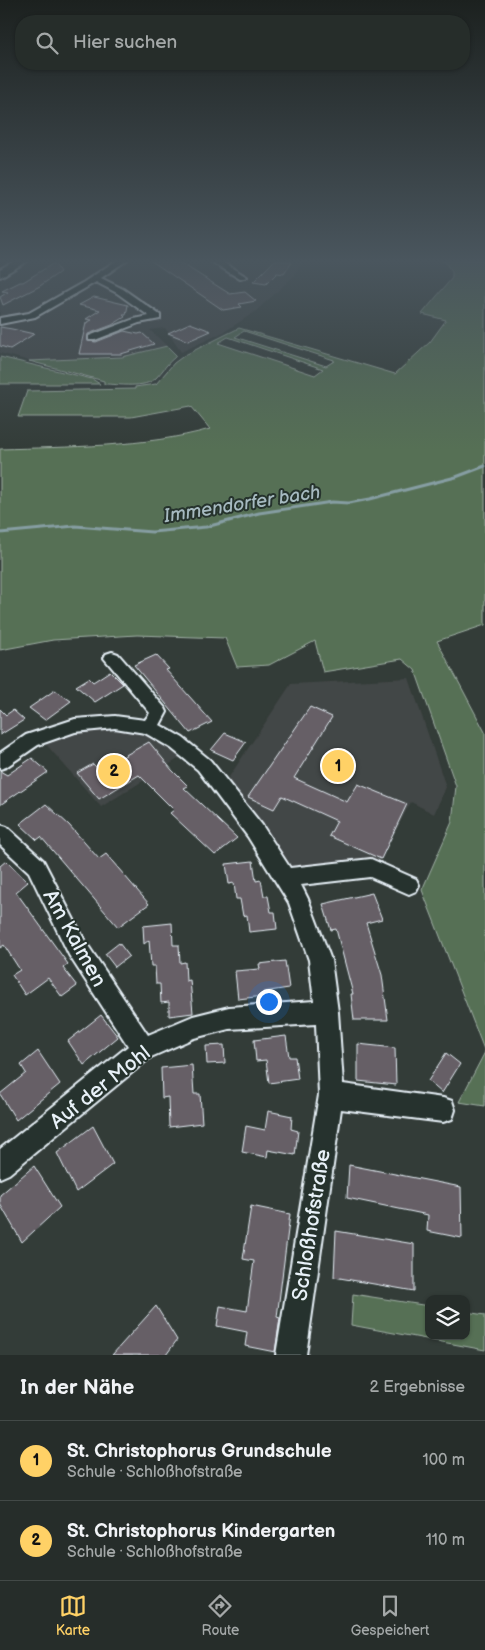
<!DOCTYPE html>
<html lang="de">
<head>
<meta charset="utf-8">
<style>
  body { margin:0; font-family:"Balsamiq Sans",sans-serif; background:#323936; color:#f1f3f6 }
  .controls { position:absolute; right:15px; bottom:15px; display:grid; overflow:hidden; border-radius:10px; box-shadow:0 1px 4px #0004 }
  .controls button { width:45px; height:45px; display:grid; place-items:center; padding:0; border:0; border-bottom:1px solid #424947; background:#262d2a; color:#f1f3f6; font:25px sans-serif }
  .you { position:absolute; left:268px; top:1001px; width:18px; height:18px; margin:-12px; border:4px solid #fff; border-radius:50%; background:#1a73e8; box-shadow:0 0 0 8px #1a73e833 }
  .badge { display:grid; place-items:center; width:32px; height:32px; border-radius:50%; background:#ffd166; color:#111; font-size:16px; font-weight:700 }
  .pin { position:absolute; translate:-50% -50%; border:2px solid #fff; box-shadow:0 1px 5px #0006 }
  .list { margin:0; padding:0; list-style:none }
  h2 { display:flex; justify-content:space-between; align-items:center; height:65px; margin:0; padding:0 20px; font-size:21px }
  h2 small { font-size:16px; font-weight:400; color:#a4a8a8 }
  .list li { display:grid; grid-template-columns:32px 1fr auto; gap:15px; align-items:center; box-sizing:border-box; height:80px; padding:0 20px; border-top:1px solid #424947 }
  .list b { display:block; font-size:19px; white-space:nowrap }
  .list p { margin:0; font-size:16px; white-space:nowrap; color:#a4a8a8 }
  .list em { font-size:16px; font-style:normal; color:#a4a8a8 }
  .icon { flex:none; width:28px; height:28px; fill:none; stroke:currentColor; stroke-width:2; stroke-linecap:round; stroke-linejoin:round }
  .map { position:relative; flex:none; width:485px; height:1355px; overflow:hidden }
  .search { position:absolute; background:#262d2a; box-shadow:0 1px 4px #0004; left:15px; right:15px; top:15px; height:55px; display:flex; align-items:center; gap:12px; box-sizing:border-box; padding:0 18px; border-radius:20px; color:#a4a8a8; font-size:19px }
  .sheet { height:225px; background:#262d2a }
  nav { display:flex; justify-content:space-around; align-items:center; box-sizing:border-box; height:70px; border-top:1px solid #424947; background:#262d2a; font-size:14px; color:#a4a8a8 }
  nav a { display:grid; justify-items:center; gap:2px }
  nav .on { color:#ffd166 }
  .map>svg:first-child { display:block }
</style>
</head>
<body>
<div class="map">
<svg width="485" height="1355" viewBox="0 0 485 1355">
  <rect width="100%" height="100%" fill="#333c38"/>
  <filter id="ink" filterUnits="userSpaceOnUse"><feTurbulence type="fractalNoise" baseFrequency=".02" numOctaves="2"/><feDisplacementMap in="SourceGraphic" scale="10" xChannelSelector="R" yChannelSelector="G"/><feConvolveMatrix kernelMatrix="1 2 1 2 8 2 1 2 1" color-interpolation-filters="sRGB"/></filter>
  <g filter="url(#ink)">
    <!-- built -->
    <path fill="#424646" d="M29 260H304L294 276 255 312 224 332 181 352 165 328 150 330 167 346 122 357 29 361 0 353V276Z
      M409 678 446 787 434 814 411 802 378 864 361 859 297 873 225 783 291 684Z
      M116 728 148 734 161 740 183 756 101 807 44 742 78 731Z"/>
    <!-- green -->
    <path fill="#577055" stroke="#a0b0a6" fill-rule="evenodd" d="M440 260H485V625L437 641 485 732V1106L459 1102 485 1052 422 890 452 822 456 786 415 670 402 659 323 672 315 641 269 665 237 667 225 638 137 635 53 640 0 650V449C66 447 147 447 210 429L191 406 131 417H18L27 391 135 389V387L156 384 174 363 185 355 239 328 395 374 430 342 446 320 422 314 452 278V272L445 262ZM244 331 334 360V361L326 366 235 337ZM228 337 323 369 315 375 218 343Z
      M167 346 176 355 175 357C167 363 163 371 156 378 145 389 118 384 104 384V381L29 361 122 357Z
      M0 357 92 379 100 384H0Z
      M353 1294 429 1306V1336H466V1312L485 1315V1350L351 1325Z"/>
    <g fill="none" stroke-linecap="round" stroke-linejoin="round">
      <!-- stream -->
      <path stroke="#869ea3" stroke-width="3" d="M0 533 75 526 152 532 206 527 259 513 332 502 349 503 370 499 456 477 485 466"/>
    </g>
    <!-- building -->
    <path fill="#665e66" stroke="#e8f1f8" d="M150 260H176L230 294 245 292 256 301 239 304 242 307 223 310Z
      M275 260 292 262 284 274 277 273 266 284 253 282Z
      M54 263 60 272 40 286 3 305 0 297 8 292 2 291 20 282H23Z
      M94 297 128 305 126 315H123L125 317 112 325 88 334V341L96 342 124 331 138 334 142 333 154 344 121 354H79L86 323 92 320 86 319 100 310 79 305Z
      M190 323 211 331 188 341 168 333Z
      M0 327 12 329 34 334 10 349 0 346Z
      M156 655 169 669 166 670 212 722 190 733 134 665Z
      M110 671 123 684 95 702 76 686 89 678 93 682Z
      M55 690 71 701 45 720 29 708Z
      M310 707 332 717 294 778 347 802 358 784 407 804 381 859 329 836 337 821 282 796 274 809 248 797Z
      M0 709 6 715 13 710 24 720 0 735Z
      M225 733 246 742 233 760 211 750Z
      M149 742 172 770 188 786 184 788 237 838 215 855 170 813 174 810 139 775 99 799 77 773 93 764 99 770Z
      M32 758 48 772 0 805V771L7 775Z
      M46 804 69 825 99 859 106 854 149 904 118 927 41 837 37 840 20 824Z
      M6 861 28 882 16 892 68 964 63 968 77 986 62 997 48 978 25 995 12 975 20 970 4 945 0 948V866Z
      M253 861 256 881 261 880 264 896H268L271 912H275L277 929 249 932 247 915 243 916 240 899H236L234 883 229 884 226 864Z
      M372 893 382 919 366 923 382 975 388 1020H354L351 994H353L336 929 331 930 323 904Z
      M172 923 173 945H179L180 963 185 962 186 981 190 980 193 1013 169 1016V1002L161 1003 160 984H156L155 966H151L149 940 144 944 143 926Z
      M119 943 129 956 115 967 105 954Z
      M285 961 289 988 263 992 264 996 238 999 235 971 260 969 259 964Z
      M101 1015 118 1037 84 1065 68 1041Z
      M286 1036 289 1057H295L298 1079 269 1083 266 1060 256 1061 254 1040Z
      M358 1044 395 1048 396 1085 358 1081Z
      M224 1045 225 1063 207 1064 206 1046Z
      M38 1051 60 1084 16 1120 0 1094 26 1073 21 1065Z
      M446 1053 460 1064 442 1093 428 1081Z
      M192 1065 194 1094H200L202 1123 169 1127 168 1097 162 1098 161 1068Z
      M268 1111 292 1116 291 1129 298 1131 295 1155 268 1150 267 1157 242 1152 246 1126 265 1130Z
      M93 1126 113 1164 76 1192 57 1153Z
      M349 1165 461 1187 462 1238 427 1231 428 1215 347 1198Z
      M34 1166 60 1207 22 1242 0 1204V1195Z
      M251 1206 290 1214 277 1317 280 1318 275 1352 245 1346 247 1332 217 1326 220 1306 247 1311 254 1261 243 1259Z
      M336 1231 414 1244V1291L334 1277Z
      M156 1306 177 1340 166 1355H112Z"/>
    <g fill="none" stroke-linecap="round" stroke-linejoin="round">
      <defs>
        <path id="minor" d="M117 260H127L101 278 123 289 160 315V319L139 323 95 340H89V336L134 319 149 316 117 293 96 282 35 317 0 324V318L29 313 84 282Z
          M209 260H219L247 277 240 279Z
          M112 652 118 654 165 708 167 712 160 725 183 738 210 760 262 825 290 868 371 859 416 879 419 885 416 891 409 894 370 877 301 885 308 899 331 960 338 1012 343 1084 443 1098 452 1101 455 1110 452 1119 443 1122 341 1109 306 1355H276L319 1095 316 1024 229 1029 194 1038 151 1057 9 1174 0 1178V1149L128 1046 69 955 29 872 0 845V825L7 827 43 860 85 941 148 1035 193 1016 229 1007 314 1001 309 960 289 903 248 837 198 770 171 748 145 733 115 728 75 732 38 745 6 767 0 769V753L26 735 75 719 115 716 145 720 150 713 104 658 106 654Z"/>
        <path id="major" d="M16 260H29L0 277V269Z"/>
      </defs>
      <!-- minor casing -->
      <use href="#minor" stroke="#e8f1f8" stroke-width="4"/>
      <!-- major casing -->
      <use href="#major" stroke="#e8f1f8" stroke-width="4"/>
      <!-- minor -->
      <use href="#minor" fill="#26332d" fill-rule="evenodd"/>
      <!-- major -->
      <use href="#major" fill="#26332d" fill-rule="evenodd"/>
    </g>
  </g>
  <!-- sky -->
  <linearGradient id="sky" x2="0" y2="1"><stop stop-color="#1c211f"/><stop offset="0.58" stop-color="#4a565e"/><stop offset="1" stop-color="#4a565e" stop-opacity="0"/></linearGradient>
  <rect width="485" height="450" fill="url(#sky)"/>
  <g text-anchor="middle" stroke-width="4" stroke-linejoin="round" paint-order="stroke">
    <!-- water labels -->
    <g font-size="19" font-style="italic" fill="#a6bac0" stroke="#26332d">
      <text transform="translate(242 503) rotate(-9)" y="7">Immendorfer bach</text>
    </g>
    <!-- near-street labels -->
    <g font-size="21" fill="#e8f1f8" stroke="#26332d">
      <text transform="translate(75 938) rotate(61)" y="7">Am Kalmen</text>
      <text transform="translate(100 1087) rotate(-38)" y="7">Auf der Mohl</text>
      <text transform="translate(311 1225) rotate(-81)" y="7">Schloßhofstraße</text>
    </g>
  </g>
</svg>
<div class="controls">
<button><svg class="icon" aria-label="layers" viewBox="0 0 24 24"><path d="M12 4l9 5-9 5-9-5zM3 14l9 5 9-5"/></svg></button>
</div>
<div class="you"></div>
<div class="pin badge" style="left:338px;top:766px">1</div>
<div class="pin badge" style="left:114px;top:771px">2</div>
<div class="search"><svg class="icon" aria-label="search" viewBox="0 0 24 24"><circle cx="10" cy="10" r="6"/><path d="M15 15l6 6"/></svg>Hier suchen</div>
</div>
<section class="sheet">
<h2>In der Nähe<small>2 Ergebnisse</small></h2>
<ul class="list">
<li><span class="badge">1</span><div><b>St. Christophorus Grundschule</b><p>Schule · Schloßhofstraße</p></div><em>100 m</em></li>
<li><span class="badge">2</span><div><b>St. Christophorus Kindergarten</b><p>Schule · Schloßhofstraße</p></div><em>110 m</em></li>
</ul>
</section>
<nav>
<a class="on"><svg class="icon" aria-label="map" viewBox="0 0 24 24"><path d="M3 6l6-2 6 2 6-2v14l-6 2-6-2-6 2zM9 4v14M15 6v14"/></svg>Karte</a>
<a><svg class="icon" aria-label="directions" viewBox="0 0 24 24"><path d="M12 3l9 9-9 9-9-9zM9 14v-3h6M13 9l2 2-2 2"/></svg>Route</a>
<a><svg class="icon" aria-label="saved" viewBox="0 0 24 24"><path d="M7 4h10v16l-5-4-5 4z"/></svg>Gespeichert</a>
</nav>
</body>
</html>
